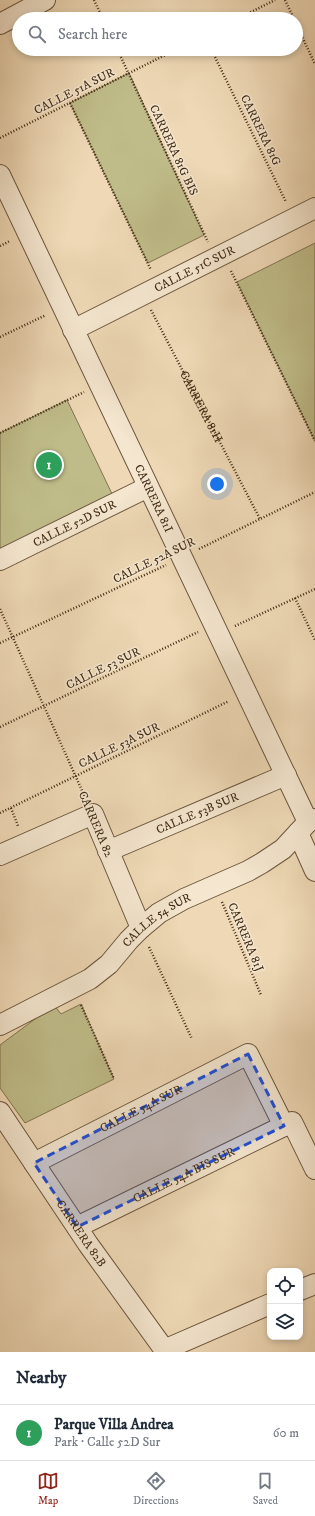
<!DOCTYPE html>
<html lang="en">
<head>
<meta charset="utf-8">
<style>
  body { margin:0; font-family:"IM FELL DW Pica",serif; background:#f2f2f3; color:#1f2937 }
  .controls { position:absolute; right:12px; bottom:12px; display:grid; overflow:hidden; border-radius:8px; box-shadow:0 2px 6px #0003 }
  .controls button { width:36px; height:36px; display:grid; place-items:center; padding:0; border:0; border-bottom:1px solid #e0e1e3; background:#fff; color:#1f2937; font:20px sans-serif }
  .you { position:absolute; left:217px; top:484px; width:14px; height:14px; margin:-10px; border:3px solid #fff; border-radius:50%; background:#1a73e8; box-shadow:0 0 0 6px #1a73e833 }
  .badge { display:grid; place-items:center; width:26px; height:26px; border-radius:50%; background:#8f2418; color:#fff; font-size:13px; font-weight:700 }
  .pin { position:absolute; translate:-50% -50%; border:2px solid #fff; box-shadow:0 1px 4px #0006 }
  .list { margin:0; padding:0; list-style:none }
  h2 { display:flex; justify-content:space-between; align-items:center; height:52px; margin:0; padding:0 16px; font-size:17px }
  h2 small { font-size:13px; font-weight:400; color:#747a83 }
  .list li { display:grid; grid-template-columns:26px 1fr auto; gap:12px; align-items:center; box-sizing:border-box; height:56px; padding:0 16px; border-top:1px solid #e0e1e3 }
  .list b { display:block; font-size:15px; white-space:nowrap }
  .list p { margin:0; font-size:13px; white-space:nowrap; color:#747a83 }
  .list em { font-size:13px; font-style:normal; color:#747a83 }
  .icon { flex:none; width:22px; height:22px; fill:none; stroke:currentColor; stroke-width:2; stroke-linecap:round; stroke-linejoin:round }
  .map { position:relative; flex:none; width:315px; height:1352px; overflow:hidden }
  .search { position:absolute; background:#fff; box-shadow:0 2px 6px #0003; left:12px; right:12px; top:12px; height:44px; display:flex; align-items:center; gap:10px; box-sizing:border-box; padding:0 14px; border-radius:22px; color:#747a83; font-size:15px }
  .sheet { height:108px; background:#fff }
  nav { display:flex; justify-content:space-around; align-items:center; box-sizing:border-box; height:56px; border-top:1px solid #e0e1e3; background:#fff; font-size:11px; color:#747a83 }
  nav a { display:grid; justify-items:center; gap:2px }
  nav .on { color:#8f2418 }
  .map>svg:first-child { display:block }
</style>
</head>
<body>
<div class="map">
<svg width="315" height="1352" viewBox="0 0 315 1352">
  <rect width="100%" height="100%" fill="#eed8b5"/>
  <filter id="stains"><feTurbulence type="fractalNoise" baseFrequency=".005" numOctaves="4"/><feColorMatrix values="0 0 0 0 .2 0 0 0 0 .09 0 0 0 0 .02 0 0 0 .5 -.17"/></filter>
  <radialGradient id="worn" r=".72"><stop offset=".6" stop-color="#630" stop-opacity="0"/><stop offset="1" stop-color="#630" stop-opacity=".3"/></radialGradient>
  <!-- green -->
  <path fill="#bfbc89" stroke="#80734f" d="M129 73 204 235 148 263 70 103Z
    M315 243V441L237 282Z
    M67 400 114 498 0 553V433Z
    M81 1004 114 1079 25 1123 0 1088V1045L54 1005 61 1014Z"/>
  <g fill="none" stroke-linecap="round" stroke-linejoin="round">
    <defs>
      <g id="minor">
        <path d="M0 24 45 0"/>
        <path id="s2" d="M0 175 308 822"/>
        <path id="s3" d="M73 330 315 208"/>
        <path id="s4" d="M0 560 148 487"/>
        <path d="M298 833 315 871"/>
        <path id="s5" d="M108 851 286 775"/>
        <path d="M0 855 93 814 141 928"/>
        <path id="s6" d="M0 1025 90 979 109 964 129 940 141 928 159 913 184 899 248 871 262 863 283 849 308 822 315 819"/>
        <path id="s7" d="M0 1112 88 1244 166 1352"/>
        <path id="s8" d="M34 1163 248 1054 284 1126"/>
        <path id="s9" d="M77 1227 292 1122 315 1169"/>
        <path d="M300 1290 315 1284"/>
        <path d="M164 1350 270 1304"/>
      </g>
    </defs>
    <!-- minor casing -->
    <use href="#minor" stroke="#6c563d" stroke-width="22"/>
    <!-- path -->
    <g stroke="#412a15" stroke-width="2.5" stroke-dasharray="1 2" stroke-linecap="butt">
      <path d="M94 0 103 19"/>
      <path d="M285 0 294 19"/>
      <path d="M237 19 275 0"/>
      <path d="M296 24 315 64"/>
      <path d="M117 49 208 242"/>
      <path d="M211 49 286 202"/>
      <path d="M70 103 151 270"/>
      <path d="M0 138 177 49"/>
      <path d="M0 246 10 241"/>
      <path d="M231 271 315 441"/>
      <path id="s1" d="M151 310 260 519"/>
      <path d="M0 337 46 315"/>
      <path d="M0 433 84 392"/>
      <path d="M199 549 315 492"/>
      <path d="M295 598 315 640"/>
      <path d="M0 609 85 797"/>
      <path d="M235 626 315 589"/>
      <path d="M0 643 166 565"/>
      <path d="M0 727 198 632"/>
      <path d="M11 808 18 826"/>
      <path d="M0 813 229 701"/>
      <path d="M222 902 261 995"/>
      <path d="M149 947 192 1039"/>
      <path d="M81 1005 114 1079"/>
    </g>
    <!-- minor -->
    <use href="#minor" stroke="#f4e6cf" stroke-width="20"/>
  </g>
  <!-- marked area -->
  <path fill="#1d4ed8" fill-opacity="0.2" stroke="#1d4ed8" stroke-width="3" stroke-dasharray="8 5" stroke-linejoin="round" d="M248 1054 284 1126 77 1227 34 1163Z"/>
  <g text-anchor="middle" stroke-width="3" stroke-linejoin="round" paint-order="stroke">
    <!-- street labels -->
    <g font-size="12" fill="#412a15" stroke="#f4e6cf">
      <text transform="translate(74 91) rotate(-27)" y="4">CALLE 51A SUR</text>
      <text transform="translate(261 130) rotate(64)" y="4">CARRERA 81G</text>
      <text transform="translate(174 150) rotate(65)" y="4">CARRERA 81G BIS</text>
      <text dy="4" stroke="none"><textPath href="#s3" startOffset="136">CALLE 51C SUR</textPath></text>
      <text dy="4" stroke="none"><textPath href="#s1" startOffset="109">CARRERA 81H</textPath></text>
      <text dy="4" stroke="none"><textPath href="#s2" startOffset="358">CARRERA 81I</textPath></text>
      <text dy="4" stroke="none"><textPath href="#s4" startOffset="83">CALLE 52D SUR</textPath></text>
      <text transform="translate(154 560) rotate(-26)" y="4">CALLE 52A SUR</text>
      <text transform="translate(103 668) rotate(-26)" y="4">CALLE 53 SUR</text>
      <text transform="translate(119 745) rotate(-26)" y="4">CALLE 53A SUR</text>
      <text dy="4" stroke="none"><textPath href="#s5" startOffset="97">CALLE 53B SUR</textPath></text>
      <text transform="translate(96 824) rotate(67)" y="4">CARRERA 82</text>
      <text dy="4" stroke="none"><textPath href="#s6" startOffset="191">CALLE 54 SUR</textPath></text>
      <text transform="translate(246 937) rotate(67)" y="4">CARRERA 81J</text>
      <text dy="4" stroke="none"><textPath href="#s8" startOffset="120">CALLE 54A SUR</textPath></text>
      <text dy="4" stroke="none"><textPath href="#s9" startOffset="119">CALLE 54A BIS SUR</textPath></text>
      <text dy="4" stroke="none"><textPath href="#s7" startOffset="146">CARRERA 82B</textPath></text>
    </g>
  </g>
  <rect width="100%" height="100%" filter="url(#stains)"/>
  <rect width="100%" height="100%" fill="url(#worn)"/>
</svg>
<div class="controls">
<button><svg class="icon" aria-label="locate" viewBox="0 0 24 24"><circle cx="12" cy="12" r="6"/><path d="M12 2v4M12 18v4M2 12h4M18 12h4"/></svg></button>
<button><svg class="icon" aria-label="layers" viewBox="0 0 24 24"><path d="M12 4l9 5-9 5-9-5zM3 14l9 5 9-5"/></svg></button>
</div>
<div class="you"></div>
<div class="pin badge" style="left:49px;top:465px;background:#2e9e5b">1</div>
<div class="search"><svg class="icon" aria-label="search" viewBox="0 0 24 24"><circle cx="10" cy="10" r="6"/><path d="M15 15l6 6"/></svg>Search here</div>
</div>
<section class="sheet">
<h2>Nearby<small></small></h2>
<ul class="list">
<li><span class="badge" style="background:#2e9e5b">1</span><div><b>Parque Villa Andrea</b><p>Park · Calle 52D Sur</p></div><em>60 m</em></li>
</ul>
</section>
<nav>
<a class="on"><svg class="icon" aria-label="map" viewBox="0 0 24 24"><path d="M3 6l6-2 6 2 6-2v14l-6 2-6-2-6 2zM9 4v14M15 6v14"/></svg>Map</a>
<a><svg class="icon" aria-label="directions" viewBox="0 0 24 24"><path d="M12 3l9 9-9 9-9-9zM9 14v-3h6M13 9l2 2-2 2"/></svg>Directions</a>
<a><svg class="icon" aria-label="saved" viewBox="0 0 24 24"><path d="M7 4h10v16l-5-4-5 4z"/></svg>Saved</a>
</nav>
</body>
</html>
